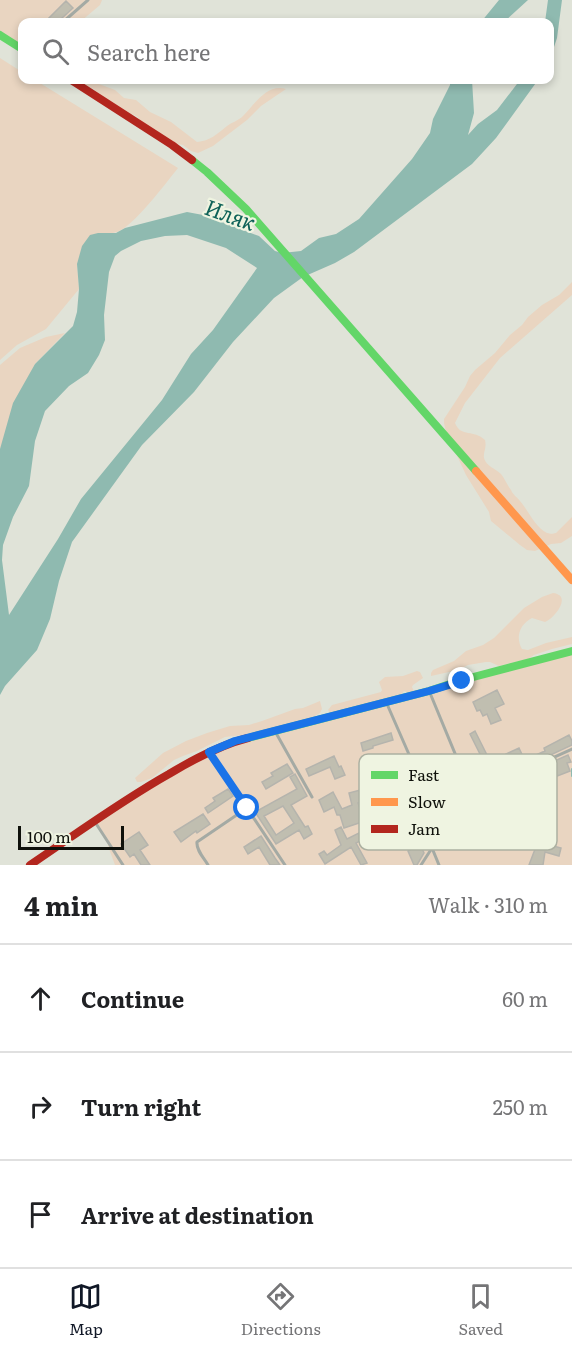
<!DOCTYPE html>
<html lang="en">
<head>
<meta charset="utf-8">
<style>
  body { margin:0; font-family:Literata,serif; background:#f2f2f2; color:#202124 }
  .scale { position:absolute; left:18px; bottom:15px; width:106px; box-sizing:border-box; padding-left:6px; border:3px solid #0f110b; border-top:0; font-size:16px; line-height:21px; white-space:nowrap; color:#0f110b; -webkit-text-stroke:4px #eff4e1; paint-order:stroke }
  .stop { position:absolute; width:18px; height:18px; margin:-14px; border:4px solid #1a73e8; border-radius:50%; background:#fff }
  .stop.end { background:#1a73e8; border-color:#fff; box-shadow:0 2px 6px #0008 }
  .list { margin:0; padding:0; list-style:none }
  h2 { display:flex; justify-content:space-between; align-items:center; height:78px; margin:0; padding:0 24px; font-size:26px }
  h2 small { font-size:20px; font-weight:400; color:#757577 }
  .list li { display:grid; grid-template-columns:39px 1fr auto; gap:18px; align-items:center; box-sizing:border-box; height:108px; padding:0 24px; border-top:2px solid #e0e0e0 }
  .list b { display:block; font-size:22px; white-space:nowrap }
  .list em { font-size:20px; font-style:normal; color:#757577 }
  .icon { flex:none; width:33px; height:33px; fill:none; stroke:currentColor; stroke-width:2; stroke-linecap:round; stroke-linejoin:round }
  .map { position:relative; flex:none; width:572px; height:865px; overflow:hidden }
  .search { position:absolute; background:#fff; box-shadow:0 3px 9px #0003; left:18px; right:18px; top:18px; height:66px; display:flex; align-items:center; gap:15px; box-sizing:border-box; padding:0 21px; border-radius:12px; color:#757577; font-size:22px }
  .sheet { height:402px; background:#fff }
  nav { display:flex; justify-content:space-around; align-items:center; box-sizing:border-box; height:84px; border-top:2px solid #e0e0e0; background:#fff; font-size:16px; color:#757577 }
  nav a { display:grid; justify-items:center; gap:3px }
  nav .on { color:#111827 }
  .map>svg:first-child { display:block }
</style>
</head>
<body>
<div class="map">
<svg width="572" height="865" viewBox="0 0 572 865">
  <rect width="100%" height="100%" fill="#e0e3d8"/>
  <!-- green -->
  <path fill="#e9d5c1" d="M0 0H102L100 5 80 22H22V53L0 38Z
    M0 58 22 72V80H35L178 168C166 183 133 227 117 232 112 234 104 233 98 233L77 264 79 289 46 329 17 345 0 360Z
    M76 80H96L99 84 115 90 124 98 136 100 150 112 171 122 197 142C210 141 217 134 227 126 232 122 238 121 243 116 254 105 267 83 286 89L261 106 247 120 226 136 213 146 198 153 191 151 183 145 174 143 140 122 138 117 134 115 125 112 100 98 94 89 80 84Z
    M572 282V295L500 358 465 403 455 423C461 438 474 429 485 440 487 448 483 452 484 458 486 466 496 469 501 474 505 479 507 485 511 490 513 495 517 497 520 501 528 510 535 527 547 533 551 534 552 534 556 533L572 517V536L561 543 551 544 535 551 527 550 520 545 491 521 489 512 466 475 446 432 444 423V419L465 387 470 376 475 370 495 353 510 335 522 325 528 317 542 305 559 295Z
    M65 333 35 364 0 449V365L20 348 46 337Z
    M553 593C572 595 556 617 545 622L532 618C520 624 515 637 522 649L528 650 546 643 572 637V644L552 649 534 655 528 659 499 666 490 662H486L468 665 458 670 431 676V673L433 670 454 661 466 651 483 645 494 638 524 608 542 597Z
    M572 652V865H115L108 846 109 841 96 821 140 793 172 767 208 749Z
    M417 671 420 672 423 678 413 685 412 687 414 691 409 693 404 691 401 695 331 714 328 710 332 705 381 692 382 690 379 682 385 677 403 676Z
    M320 701 322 709 320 713 313 717 251 734 225 737 197 751 183 756 174 760 152 778 141 782H137L135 778 163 753 186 741 207 733 230 726 249 725 262 721 295 709 303 708Z"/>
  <!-- water -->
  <path fill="#8fbab0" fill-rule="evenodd" d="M499 0H528L504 22H481Z
    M548 0H562L557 38 550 59V22H545Z
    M450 80H472L474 113 468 135 478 124 497 110 520 80H538L496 138 472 164 354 252 335 263 303 277 274 298 233 342 194 392 142 445 72 542 59 581 50 619 37 650 5 686 0 695V449L13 403 35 364 73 326 77 312 79 289 77 264 82 246 90 235 98 233H116L125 228 187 212 203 215 259 236 275 251 282 253 301 251 319 238 336 234 359 219 412 159 430 133 433 119 450 85ZM187 235 226 248 257 268 213 330 191 354 162 400 81 499 58 539 9 615 2 560 3 545 13 517 29 486 35 441 45 411 69 386 88 373 99 355 105 340 104 315 109 272 115 256 121 251 141 241 165 236Z"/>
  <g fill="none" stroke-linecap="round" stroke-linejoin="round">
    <!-- stream -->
    <path stroke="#8fbab0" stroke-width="2" d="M572 769V776"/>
  </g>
  <!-- building -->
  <path fill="#c0beb0" stroke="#b5b4ad" stroke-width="1.5" fill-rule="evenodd" d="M66 1 73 8 61 19 59 22H52L48 19Z
    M497 690 504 704 495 708 501 720 491 724 487 714 483 716 480 710 477 711 473 702Z
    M475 731 496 773 497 772 501 779 483 788 480 781 491 776 470 734Z
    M391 733 393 740 373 746V748L363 751 361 743Z
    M569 735 572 741V745L529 765 528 761 537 758 536 755 545 751 544 748Z
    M519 748 527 765 511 773 506 761 509 760 506 754Z
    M568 755 571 762 567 763 570 771 552 778 549 771 534 777 532 771Z
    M334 756 339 767 341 766 345 775 335 779 330 767 309 776 306 769Z
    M287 764 293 773 266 789 262 782 273 776 271 773Z
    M295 774 307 796 291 805 305 827 308 826 312 834 304 839 299 830 276 844 255 812 297 789 290 777ZM283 806 294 823 276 835 264 816Z
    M368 788 371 799 358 803 365 821 344 828 340 815H337L334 807 324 812 319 800 333 792 342 809 352 805 349 793Z
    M228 789 233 796 208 813 205 808 215 801 213 798Z
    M203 814 210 824 197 833 196 831 181 842 174 832Z
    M420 825 424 834 417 837 424 853 417 865H414L408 851 410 850 403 833Z
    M341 827 347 839 359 833 362 840 356 843 367 863 361 865 351 847 325 864 319 854 324 851 327 855 341 845 335 830Z
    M139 832 148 845 140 850 150 865H141L134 854 130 857 121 844Z
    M261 836 275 858 280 865H270L259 847 248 854 244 847Z
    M542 843 561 848 559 856 545 852 543 865H529L537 844H541Z"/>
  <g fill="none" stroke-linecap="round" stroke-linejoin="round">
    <!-- lane -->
    <path stroke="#a4aaa4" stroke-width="3" d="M63 22 88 0
      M430 693 473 797
      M387 704 411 759 423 818 432 848 421 865
      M276 733 312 797
      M211 754 285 865
      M367 808 418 792
      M423 818 473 798 515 775 572 749
      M95 822 123 865
      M432 848 439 865
      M208 865C204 858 196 850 197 842L247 808"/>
    <!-- fast -->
    <path stroke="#63d668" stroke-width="8" d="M0 35 22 49
      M192 160 207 172 246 209 476 471
      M248 738 429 691 462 680 572 651"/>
    <!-- slow -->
    <path stroke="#ff974d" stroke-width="8" d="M476 471 572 580"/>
    <!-- jam -->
    <path stroke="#b3261e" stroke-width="8" d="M71 80 172 145 192 160
      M30 865C76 834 121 801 169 774 194 759 220 745 248 738"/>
  </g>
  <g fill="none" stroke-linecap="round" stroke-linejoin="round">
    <!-- route -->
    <path stroke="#1a73e8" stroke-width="8" d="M247 808 209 752 235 741 429 691 462 681"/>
  </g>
  <g text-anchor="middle" stroke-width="4.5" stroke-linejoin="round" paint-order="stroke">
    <!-- water labels -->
    <g font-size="22" font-style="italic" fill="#0e6258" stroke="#eff4e1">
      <text transform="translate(230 215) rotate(20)" y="8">Иляк</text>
    </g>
  </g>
  <!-- legend -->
  <rect x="359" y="754" width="198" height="96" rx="9" fill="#eff4e1" stroke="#acb0a1" stroke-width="1.5"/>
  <rect x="371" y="771" width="27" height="8" fill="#63d668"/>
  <rect x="371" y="798" width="27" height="8" fill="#ff974d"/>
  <rect x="371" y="825" width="27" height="8" fill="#b3261e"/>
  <g font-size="16" fill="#0f110b">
    <text x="408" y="781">Fast</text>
    <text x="408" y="808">Slow</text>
    <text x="408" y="835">Jam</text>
  </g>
</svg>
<div class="scale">100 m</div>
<div class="stop" style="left:247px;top:808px"></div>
<div class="stop end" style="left:462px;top:681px"></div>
<div class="search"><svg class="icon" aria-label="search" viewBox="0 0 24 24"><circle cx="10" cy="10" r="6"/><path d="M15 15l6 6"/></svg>Search here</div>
</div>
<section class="sheet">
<h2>4 min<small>Walk · 310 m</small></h2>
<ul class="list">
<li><svg class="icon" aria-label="ahead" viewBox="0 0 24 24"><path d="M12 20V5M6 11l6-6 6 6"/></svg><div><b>Continue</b></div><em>60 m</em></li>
<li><svg class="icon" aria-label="right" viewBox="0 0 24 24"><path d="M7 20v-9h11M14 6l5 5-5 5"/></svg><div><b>Turn right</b></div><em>250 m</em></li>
<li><svg class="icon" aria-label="arrive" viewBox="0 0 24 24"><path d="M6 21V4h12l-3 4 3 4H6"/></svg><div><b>Arrive at destination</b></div></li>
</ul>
</section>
<nav>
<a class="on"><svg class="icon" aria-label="map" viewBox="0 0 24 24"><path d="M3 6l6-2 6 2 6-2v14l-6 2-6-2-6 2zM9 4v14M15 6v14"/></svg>Map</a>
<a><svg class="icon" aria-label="directions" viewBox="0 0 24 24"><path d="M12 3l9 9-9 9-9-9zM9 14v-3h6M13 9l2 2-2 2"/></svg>Directions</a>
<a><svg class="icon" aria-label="saved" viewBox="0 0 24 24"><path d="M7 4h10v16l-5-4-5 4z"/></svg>Saved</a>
</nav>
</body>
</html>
